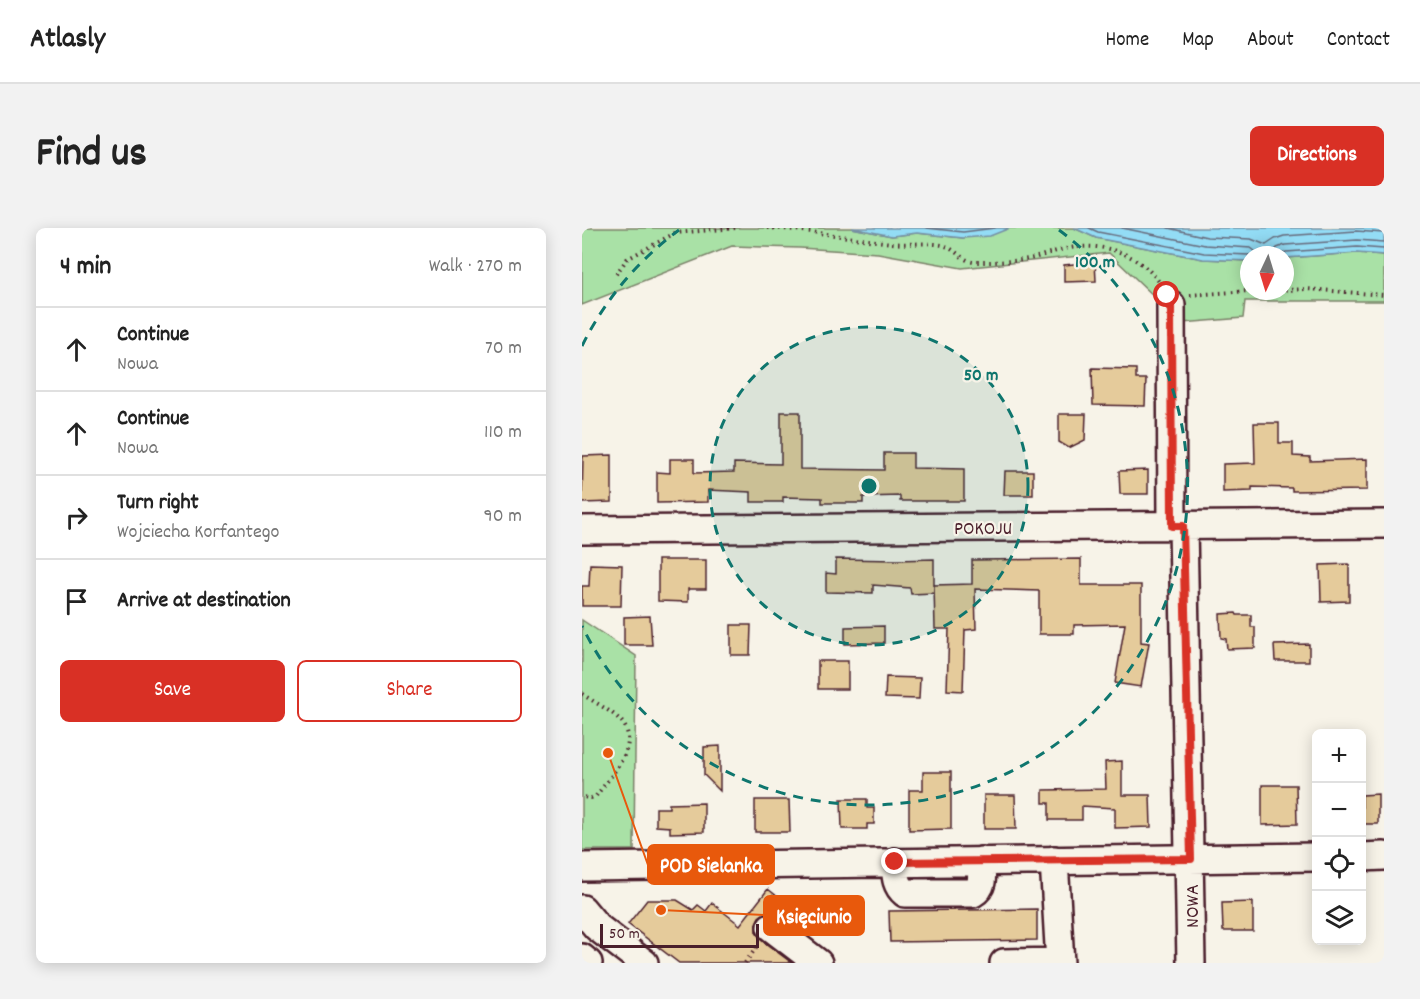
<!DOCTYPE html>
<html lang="en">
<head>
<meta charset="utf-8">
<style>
  body { margin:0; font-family:Dekko,sans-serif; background:#f2f2f2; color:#222 }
  .controls { position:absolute; right:18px; bottom:18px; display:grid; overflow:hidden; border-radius:9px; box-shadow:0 3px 15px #0003 }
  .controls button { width:54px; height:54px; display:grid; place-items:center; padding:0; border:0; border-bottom:2px solid #e0e0e0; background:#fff; color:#222; font:30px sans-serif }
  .compass { position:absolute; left:658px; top:18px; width:54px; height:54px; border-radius:50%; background:#fff; box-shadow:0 3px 15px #0003; rotate:184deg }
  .scale { position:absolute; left:18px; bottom:15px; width:159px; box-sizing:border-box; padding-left:6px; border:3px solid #4a1f2b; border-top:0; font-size:16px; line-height:21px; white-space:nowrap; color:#4a1f2b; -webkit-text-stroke:4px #f7f3e8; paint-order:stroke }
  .stop { position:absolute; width:18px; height:18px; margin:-14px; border:4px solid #d93025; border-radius:50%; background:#fff }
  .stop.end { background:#d93025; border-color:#fff; box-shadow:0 2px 6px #0008 }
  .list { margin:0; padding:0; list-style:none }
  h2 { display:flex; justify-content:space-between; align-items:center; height:78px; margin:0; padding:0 24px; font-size:26px }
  h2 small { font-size:20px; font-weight:400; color:#767676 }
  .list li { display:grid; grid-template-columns:39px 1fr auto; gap:18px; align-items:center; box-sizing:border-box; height:84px; padding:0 24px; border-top:2px solid #e0e0e0 }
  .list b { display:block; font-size:22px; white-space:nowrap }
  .list p { margin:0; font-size:20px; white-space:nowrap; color:#767676 }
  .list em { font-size:20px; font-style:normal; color:#767676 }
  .actions { display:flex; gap:12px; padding:18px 24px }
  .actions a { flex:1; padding:14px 0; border:2px solid #d93025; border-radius:9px; text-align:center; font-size:21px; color:#d93025 }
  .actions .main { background:#d93025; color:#fff }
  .icon { flex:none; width:33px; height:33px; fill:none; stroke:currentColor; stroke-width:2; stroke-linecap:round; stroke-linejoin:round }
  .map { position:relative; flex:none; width:802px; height:735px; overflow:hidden; border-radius:9px }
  header { display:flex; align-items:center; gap:36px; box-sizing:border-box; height:84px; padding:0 30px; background:#fff; border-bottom:2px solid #e0e0e0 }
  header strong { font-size:28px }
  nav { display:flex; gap:33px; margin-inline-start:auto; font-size:21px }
  .intro { display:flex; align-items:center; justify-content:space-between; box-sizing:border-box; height:144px; padding:0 36px }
  h1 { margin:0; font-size:42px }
  .button { padding:15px 27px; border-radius:9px; background:#d93025; color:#fff; font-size:21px; font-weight:700 }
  main { display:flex; gap:36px; padding:0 36px }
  aside { flex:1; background:#fff; border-radius:9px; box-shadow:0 3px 15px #0003 }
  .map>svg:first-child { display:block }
</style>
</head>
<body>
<header>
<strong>Atlasly</strong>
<nav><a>Home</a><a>Map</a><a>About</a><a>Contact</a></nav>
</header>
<div class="intro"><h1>Find us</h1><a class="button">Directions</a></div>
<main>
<aside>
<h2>4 min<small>Walk · 270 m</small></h2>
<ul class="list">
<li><svg class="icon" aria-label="ahead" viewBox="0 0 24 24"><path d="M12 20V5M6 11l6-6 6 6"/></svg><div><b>Continue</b><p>Nowa</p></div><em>70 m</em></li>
<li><svg class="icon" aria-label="ahead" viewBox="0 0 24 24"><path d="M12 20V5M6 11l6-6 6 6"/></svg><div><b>Continue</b><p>Nowa</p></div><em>110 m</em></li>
<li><svg class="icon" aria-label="right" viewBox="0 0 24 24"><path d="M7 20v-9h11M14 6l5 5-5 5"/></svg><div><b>Turn right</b><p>Wojciecha Korfantego</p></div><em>90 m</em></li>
<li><svg class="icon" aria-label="arrive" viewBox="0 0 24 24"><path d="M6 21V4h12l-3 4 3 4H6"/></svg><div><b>Arrive at destination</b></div></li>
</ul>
<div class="actions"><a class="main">Save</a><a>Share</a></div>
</aside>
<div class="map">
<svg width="802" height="735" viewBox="0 0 802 735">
  <rect width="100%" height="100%" fill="#f7f3e8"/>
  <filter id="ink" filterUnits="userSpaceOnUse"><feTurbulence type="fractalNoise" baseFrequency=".0167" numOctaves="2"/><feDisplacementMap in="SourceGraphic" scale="12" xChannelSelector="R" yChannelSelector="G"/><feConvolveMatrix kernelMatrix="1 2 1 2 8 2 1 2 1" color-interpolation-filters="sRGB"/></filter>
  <g filter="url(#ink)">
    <!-- green -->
    <path fill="#a9e1a6" stroke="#7a8068" stroke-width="1.5" d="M0 0H270L310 8 335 5 381 10 428 0H492L514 10 621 31 667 33V63H703V30L775 25 802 27V73H663L661 90 600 95 527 25 380 40 296 25 218 20 150 18 0 77Z
      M0 392 54 428 52 622H0Z"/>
    <!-- water -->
    <path fill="#93dcf5" stroke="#7690a4" stroke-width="1.5" d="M270 0H428L408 8 381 10 335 5 310 8Z
      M492 0H802V27L775 25 703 30V27H667V33L621 31 514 10Z"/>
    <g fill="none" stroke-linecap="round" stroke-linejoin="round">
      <!-- shore -->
      <path stroke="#676b7c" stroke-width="1.5" d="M344 0 381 4 413 0
        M507 0 516 4 622 25 667 27
        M540 0 623 17 669 20 678 27
        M586 0 625 9 669 11 684 17 693 11 702 8 774 3 802 5
        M690 27 695 20 703 17 775 12 802 14
        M698 27 704 24 775 19 802 21"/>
    </g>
    <!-- building -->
    <path fill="#e5cb9b" stroke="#4a1f2b" stroke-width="1.5" d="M513 34 514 53 482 54V37Z
      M510 140 554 141V151H564L563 178 511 177Z
      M199 184H218V241L302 242V225H331V240L382 241V273H318V268L281 269V275H240V270L201 269V274H169V264L126 262V274L75 275V244L88 245V231H112V245L152 244V235L199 236Z
      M477 186H504L503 212 487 220 477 214Z
      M672 195H697V215H711V228L728 229V233L785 231V262L710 263V260L670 259V263L641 264V236L673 235Z
      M30 227V274L0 275 1 228Z
      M566 242V266H538L537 243Z
      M423 243H451V267H422Z
      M254 331 315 332 352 331V365L329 366 328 360 291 357V365L244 364V345L254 346Z
      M499 331V357H559V414L567 415 559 459 533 455 543 396 492 397V406H457V363L393 361 394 401 383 402 381 463 365 462 367 401H353L352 357 390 356V332Z
      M76 332H124V361H106V374L76 373Z
      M8 336 40 337 39 378H0V358H7Z
      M767 336V373L739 374 738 337Z
      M654 385 655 387H669V399H673V420L645 421 644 411 639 410 638 386Z
      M68 388 70 417H42V389Z
      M149 397H169L168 427H149Z
      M302 398V415L263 416V399Z
      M727 416V433H693L692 417Z
      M236 433H266V461H236Z
      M304 449 338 450 337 471 303 470Z
      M138 518V563L122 547V519Z
      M540 533V567H568L569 599 533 600V580L500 578V592H467V575H461V562L524 561 523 534Z
      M341 544H369V601L327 602V562H341Z
      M680 557H714L715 596 680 597Z
      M796 566V596H780V567Z
      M402 567H433L434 601H402Z
      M259 571H285V580H292V596H285V601H260Z
      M173 572H207L208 604H173Z
      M122 575V604L88 605V599L74 598V580H87V576Z
      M186 661 201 673 193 684H184L177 689 174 696V704L179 712 210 735H97L46 696 65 672H95L111 682 116 677 124 683 130 675 158 697Z
      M671 674V703H641L640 675Z
      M455 681V712L308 714 307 683Z"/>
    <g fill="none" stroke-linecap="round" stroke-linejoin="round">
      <defs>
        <path id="minor" d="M589 77 590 298
          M601 298 609 735
          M0 302 802 296
          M780 629 802 628
          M472 632 478 735
          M313 634C314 646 313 657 323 665H391C403 658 399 645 399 633
          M0 639 734 629
          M0 681 15 699 62 735
          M189 699 236 735
          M0 730 6 735
          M422 735 477 734"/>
      </defs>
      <!-- minor casing -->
      <use href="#minor" stroke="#4a1f2b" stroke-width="32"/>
      <!-- path -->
      <path stroke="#4a1f2b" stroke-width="4" stroke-dasharray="1.5 4.5" stroke-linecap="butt" d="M185 0C227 2 268 10 309 15 326 17 344 14 360 17 373 20 380 33 392 34 412 34 433 34 452 30 462 27 473 23 483 21 521 13 558 25 580 58
        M34 46 45 31 93 5 154 0
        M703 62 725 61 802 67
        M608 67 667 63
        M0 466C12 474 26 481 36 490 63 514 29 547 14 568L9 570 0 569
        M163 735 177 716"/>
      <!-- minor -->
      <use href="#minor" stroke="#f7f3e8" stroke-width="27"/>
    </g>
  </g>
  <g fill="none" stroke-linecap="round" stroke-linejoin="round" filter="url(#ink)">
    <!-- route -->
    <path stroke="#d93025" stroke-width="8" d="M313 634 609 631 601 298H590L589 77 585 67"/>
  </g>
  <!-- distance rings -->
  <circle cx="287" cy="258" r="159" fill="#0f766e" fill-opacity=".12"/>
  <g fill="none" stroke="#0f766e" stroke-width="3" stroke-dasharray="10 8">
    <circle cx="287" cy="258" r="159"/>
    <path d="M0 118A319 319 0 0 1 97 2M477 2A319 319 0 1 1 0 398"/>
  </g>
  <g text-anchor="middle" stroke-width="4.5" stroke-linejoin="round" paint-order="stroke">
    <!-- street labels -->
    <g font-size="20" fill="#4a1f2b" stroke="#f7f3e8">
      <text x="401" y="306">POKOJU</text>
      <text transform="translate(609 678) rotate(-90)" y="7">NOWA</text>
    </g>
  </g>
  <circle cx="287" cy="258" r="9" fill="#0f766e" stroke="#f7f3e8" stroke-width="3"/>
  <g font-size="18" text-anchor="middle" font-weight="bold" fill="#0f766e" stroke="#f7f3e8" stroke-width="4.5" stroke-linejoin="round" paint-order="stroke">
    <text x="513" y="39">100 m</text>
    <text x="399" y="152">50 m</text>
  </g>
  <!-- callouts -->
  <path fill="none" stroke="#e8590c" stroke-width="2" d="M26 525L66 637M79 682L182 687"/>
  <g fill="#e8590c" stroke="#f7f3e8" stroke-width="2">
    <circle cx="26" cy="525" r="6"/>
    <circle cx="79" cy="682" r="6"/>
  </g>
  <g fill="#e8590c" stroke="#e8590c" stroke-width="2">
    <rect x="66" y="617" width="126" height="39" rx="6"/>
    <rect x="182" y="668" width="100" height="39" rx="6"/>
  </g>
  <g font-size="21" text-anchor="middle" font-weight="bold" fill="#fff">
    <text x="129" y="644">POD Sielanka</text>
    <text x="232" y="695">Księciunio</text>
  </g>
</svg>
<div class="controls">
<button>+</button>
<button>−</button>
<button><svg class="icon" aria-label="locate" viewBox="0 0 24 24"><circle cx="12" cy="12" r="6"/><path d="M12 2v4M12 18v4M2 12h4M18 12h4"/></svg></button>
<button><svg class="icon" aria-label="layers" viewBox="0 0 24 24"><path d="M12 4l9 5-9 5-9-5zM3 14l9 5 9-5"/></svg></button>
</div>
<svg class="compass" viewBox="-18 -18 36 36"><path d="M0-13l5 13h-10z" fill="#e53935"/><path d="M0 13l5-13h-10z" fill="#767676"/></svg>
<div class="scale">50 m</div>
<div class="stop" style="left:585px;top:67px"></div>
<div class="stop end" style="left:313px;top:634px"></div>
</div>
</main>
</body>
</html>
